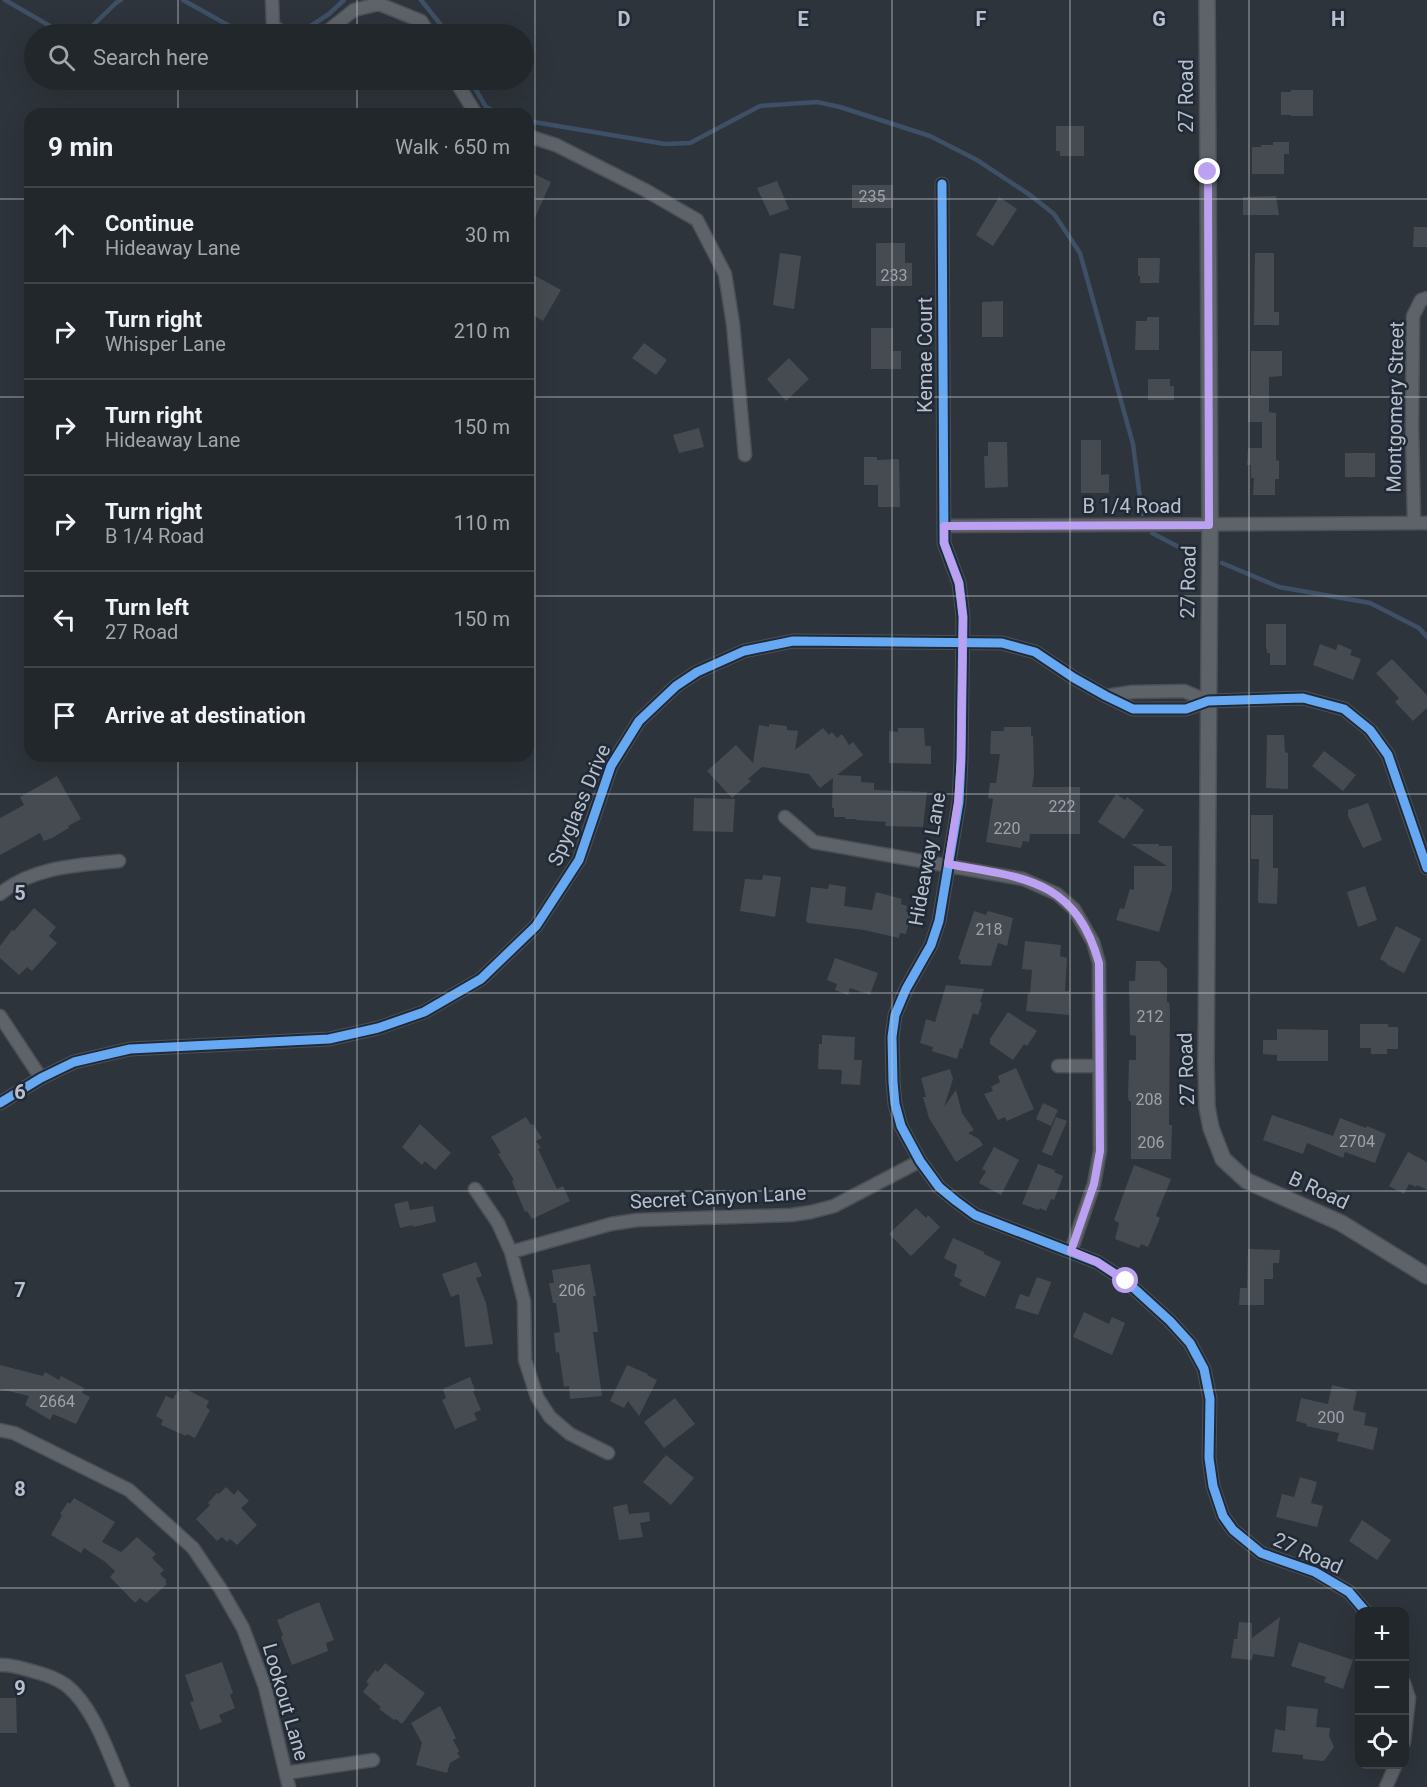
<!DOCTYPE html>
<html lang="en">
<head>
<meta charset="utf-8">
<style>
  body { margin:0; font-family:Roboto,sans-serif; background:#2e3338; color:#f1f3f6 }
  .controls { position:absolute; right:18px; bottom:18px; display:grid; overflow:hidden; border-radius:12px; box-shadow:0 6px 24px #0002 }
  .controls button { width:54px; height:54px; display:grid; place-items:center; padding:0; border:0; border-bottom:2px solid #3f4448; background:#22272c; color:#f1f3f6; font:30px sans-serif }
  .stop { position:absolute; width:18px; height:18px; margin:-14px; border:4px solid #bca0f2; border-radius:50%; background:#fff }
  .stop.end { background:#bca0f2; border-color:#fff; box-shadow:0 2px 6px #0008 }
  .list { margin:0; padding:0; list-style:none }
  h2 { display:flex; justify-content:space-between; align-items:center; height:78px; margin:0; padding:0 24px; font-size:26px }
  h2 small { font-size:20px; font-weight:400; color:#a2a5a9 }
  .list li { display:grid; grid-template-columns:39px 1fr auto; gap:18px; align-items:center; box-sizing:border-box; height:96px; padding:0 24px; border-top:2px solid #3f4448 }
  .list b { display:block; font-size:22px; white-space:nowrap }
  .list p { margin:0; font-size:20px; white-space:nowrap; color:#a2a5a9 }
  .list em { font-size:20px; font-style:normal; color:#a2a5a9 }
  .icon { flex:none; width:33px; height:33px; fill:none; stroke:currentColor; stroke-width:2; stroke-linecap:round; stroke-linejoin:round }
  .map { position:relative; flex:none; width:1427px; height:1787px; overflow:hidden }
  .search { position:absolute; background:#22272c; box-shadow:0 6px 24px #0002; left:24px; top:24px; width:510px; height:66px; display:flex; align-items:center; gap:15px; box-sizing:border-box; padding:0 21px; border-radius:33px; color:#a2a5a9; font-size:22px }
  .panel { position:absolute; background:#22272c; box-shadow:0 6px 24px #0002; left:24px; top:108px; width:510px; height:654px; border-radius:18px }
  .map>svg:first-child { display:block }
</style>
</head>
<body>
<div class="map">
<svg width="1427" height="1787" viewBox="0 0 1427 1787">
  <rect width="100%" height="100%" fill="#2e343b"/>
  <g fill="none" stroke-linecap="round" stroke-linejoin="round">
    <!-- stream -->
    <path stroke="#3e4f66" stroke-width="4.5" d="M5 0 64 34
      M183 0 244 34
      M421 0 441 25 446 34
      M300 33 329 14 344 0
      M84 34 117 2 121 0
      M470 80 486 107 501 114
      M528 121 665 144 690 143 760 106 817 102 840 107 930 136 977 160 1030 195 1054 214 1080 253 1133 444 1142 514
      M1152 533 1194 555
      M1222 563 1279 587 1370 603 1419 628 1427 637"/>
  </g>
  <!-- building -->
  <path fill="#464b51" d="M1291 90H1313V116H1291V115H1281V92H1291Z
    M1056 126H1084V156H1060V151H1056Z
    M1273 142H1289V154H1284V174H1252V147H1261V145H1273Z
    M528 171 551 182 528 233Z
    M777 181 789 209 770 216 757 188Z
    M852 185H893V208H852Z
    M1276 196 1279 215H1243V197Z
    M999 197 1017 209 993 246 976 235Z
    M1414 227H1427V247H1413Z
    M876 243H905V263H912V286H876Z
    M780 253 801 256 794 309 773 305Z
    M1255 253H1274V312H1279V325H1254Z
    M1138 258H1160L1159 283H1140V276H1138Z
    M528 272 561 290 543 321 528 312Z
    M1003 301V337H982V302Z
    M1147 317H1159V350H1135L1136 321H1147Z
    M871 328H893V351H901V369H871Z
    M644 343 667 360 656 375 632 358Z
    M1251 351H1282V376L1269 377V412L1276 413V460L1279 461V479H1275V495H1253L1254 478H1251V465H1247L1248 448H1262V422H1248V395H1251Z
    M789 358 809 379 786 401 767 379Z
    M1148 379H1170V386H1174V400H1148Z
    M699 428 704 447 679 453 673 435Z
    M1081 440H1101V475L1109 474V493H1081Z
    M988 442H1007L1008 487 985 488 984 456H988Z
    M1345 453H1375V477H1345Z
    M864 457H877V460L899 459 900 507H878V485H864Z
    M1266 624H1286V665H1270V653H1267V649H1266Z
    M1320 644 1336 650 1338 644 1352 650 1350 655 1361 659 1353 680 1313 665Z
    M1392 659 1427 695V708L1413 721 1395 702 1399 698 1376 673Z
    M769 724 787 726V730L798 731 795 750 823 728 829 735 832 732 837 738 842 734 849 745 853 742 863 755 837 775 861 776V782L874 783V790L927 792 923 827 885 826 886 822 856 820V819H845V817H834V808H832L833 778 820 788 809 774 762 767 748 779 751 781 732 798 707 771 736 745 753 763 759 725 769 727Z
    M1004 727H1031V736H1033L1034 775 1032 787H1080V834H1030L1029 842 1023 841 1021 848 986 842 993 799 988 798 990 783H996L1000 754H990L991 731H1004Z
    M898 728H924L925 746H931V764L889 763V731L898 732Z
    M1267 735H1284L1285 752 1288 753V789L1266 788Z
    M1324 751 1356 775 1343 791 1312 766Z
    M57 776 81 819 68 826 69 828 52 838 44 841 40 833 0 855V818L24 805 20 797Z
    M1116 794 1125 800 1127 797 1144 810 1124 839 1098 822Z
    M694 798 735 799 733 832 693 831Z
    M1368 803 1382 840 1363 848 1348 816V810Z
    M1251 815H1273V868H1278L1277 904 1259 903 1258 901 1259 859H1251Z
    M1131 844H1159V846H1172V889L1159 932 1116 920 1120 908 1124 909 1130 889 1134 890V866H1167Z
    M763 875 781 877 775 917 740 911 745 879 762 880Z
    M829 884 846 887 844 906 872 910 876 892 902 899 901 904 907 906 906 912 911 913 906 934 900 933 899 938 864 930 808 923 806 921 811 887 828 889Z
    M1365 886 1377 920 1358 927 1347 892Z
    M34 908 56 927 49 936 57 943 32 971 27 967 19 975 0 958V946L12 930 14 931Z
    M974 911 986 915 988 911 1013 918 1007 946 998 943 991 966 960 964 961 960 958 959Z
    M1396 926 1421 939 1404 973 1386 964 1387 963 1380 959Z
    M1025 941 1061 945 1060 956 1067 958 1065 991H1070L1069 1015 1026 1011 1028 993 1030 994 1032 970 1022 969Z
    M835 958 878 973 870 995 850 988 848 995 835 990 837 984 827 980Z
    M1136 961H1159L1167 969V1002H1169L1170 1012 1169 1125H1172L1171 1159H1131V1101H1129L1128 1097 1129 1060H1136V1036L1130 1035 1129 981H1135Z
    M946 985 984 989 980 1002 982 1003 978 1015 973 1013 962 1049 960 1048 957 1059 932 1051 933 1047 920 1043 926 1019 935 1022Z
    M1008 1012 1037 1031 1027 1046 1024 1044 1013 1060 990 1044V1039Z
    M1360 1024H1388V1027H1398V1049H1387V1054H1371V1048H1360Z
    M1277 1029 1328 1030V1061H1277V1055L1263 1054V1040H1277Z
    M822 1035 855 1037 854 1060H862L860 1085 841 1084 842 1070 818 1069 819 1044H822Z
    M1016 1068 1034 1109 1007 1121 1005 1117 998 1120 984 1094 993 1091 991 1087 1000 1082 998 1076Z
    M950 1069 953 1079 944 1107 956 1090 962 1113 974 1130 968 1133 979 1139 983 1145 956 1162 929 1118 923 1097H926L921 1078Z
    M1043 1103 1058 1110 1051 1126 1036 1119Z
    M1272 1115 1333 1136 1340 1118 1366 1128 1367 1126 1386 1134 1375 1163 1345 1152 1343 1158 1307 1143 1303 1154 1263 1140Z
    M526 1117 531 1125 533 1124 542 1138 536 1141 541 1148 538 1149 557 1189 563 1186 570 1201 532 1219 527 1211 525 1212 512 1181 514 1180 498 1154 501 1153 491 1137Z
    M1056 1117 1067 1121 1052 1156 1042 1152Z
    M420 1124 451 1153 435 1170 425 1161 422 1165 402 1147Z
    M994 1147 1019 1160 1001 1195 979 1183 986 1171 982 1169Z
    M1408 1152 1427 1162V1190L1417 1185 1416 1187 1409 1184 1404 1194 1389 1186Z
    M1038 1164 1055 1170 1054 1172 1063 1176 1054 1200 1051 1199 1046 1211 1040 1208 1039 1210 1022 1204Z
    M1134 1165 1171 1179 1156 1216 1160 1218 1148 1247 1141 1244 1139 1248 1115 1239 1119 1223 1114 1220Z
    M408 1201 410 1210 433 1206 436 1221 435 1222 413 1227V1225L400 1228 394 1204Z
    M916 1208 926 1218 928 1215 940 1227 911 1256 889 1234Z
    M953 1238 984 1252V1254L1001 1262 985 1297 959 1285 962 1280 954 1276 957 1265 944 1258Z
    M1248 1249 1280 1250 1279 1263H1273V1279H1264V1305H1239L1240 1288H1247Z
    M476 1262 482 1276 476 1278 486 1303 493 1344 465 1347 459 1294 451 1297 442 1274Z
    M590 1264 596 1296H593L598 1332H593L602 1396 570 1399 569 1386 564 1387 559 1352 556 1353 554 1333 560 1332 556 1303H553L549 1283H554L552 1270Z
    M1037 1277 1051 1282V1283L1038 1315 1015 1308 1020 1294 1029 1297Z
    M1084 1312 1109 1324 1112 1317 1125 1323 1112 1355 1073 1337Z
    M0 1365 43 1376 45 1372 59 1380 61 1376 84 1388 82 1393 90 1397 76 1424 53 1414 50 1420 25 1405 29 1396 0 1389Z
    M627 1365 648 1374 647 1375 657 1380 639 1416 628 1401 624 1408 610 1401Z
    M470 1377 475 1390 473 1391 481 1410 474 1413 477 1420 455 1429 442 1400 446 1398 443 1389Z
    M1332 1385 1357 1391 1353 1410 1366 1413 1364 1425 1378 1428 1373 1450 1337 1441 1339 1433 1306 1426 1307 1424 1296 1421 1301 1398 1328 1404Z
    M186 1389 209 1401 206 1407 210 1410 195 1438 187 1434 186 1436 177 1432 161 1425 163 1420 156 1416 166 1396 173 1399 177 1392Z
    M675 1398 695 1424 664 1448 644 1422Z
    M666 1455 694 1478 671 1505 643 1482Z
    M1300 1477 1317 1482 1311 1503 1323 1506 1317 1527 1276 1517 1282 1494 1294 1497Z
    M226 1487 234 1495 238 1490 249 1501 241 1508 257 1525 237 1545 230 1539 227 1542 222 1537 217 1541 196 1519 210 1505 208 1503 217 1493 219 1494Z
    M74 1498 115 1522 102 1542 121 1552 137 1537 156 1554 152 1558 164 1570 160 1574 167 1581 165 1582 167 1584 146 1603 140 1598 135 1603 110 1577 115 1571 104 1561 84 1548 81 1553 51 1535 62 1515 60 1514 68 1502 70 1504Z
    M627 1504 629 1514 649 1512 650 1521 631 1525 640 1523 643 1537 619 1540 613 1507Z
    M1362 1520 1391 1540 1377 1560 1349 1541Z
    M319 1602 334 1640 326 1643 328 1651 292 1665 281 1637 283 1635 277 1620 285 1617V1616Z
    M1280 1617 1274 1657 1253 1654 1252 1660 1231 1658 1234 1639H1237L1239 1622 1252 1623V1638Z
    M1299 1642 1353 1660 1343 1689 1324 1682 1326 1677 1291 1666Z
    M222 1662 233 1693 230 1695 235 1708 219 1715 222 1722 200 1730 190 1702 194 1701 185 1675Z
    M385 1663 425 1693 402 1724 396 1719 394 1720 379 1709 381 1707 363 1692 369 1684 366 1682 375 1670 378 1672Z
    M0 1698H16L17 1733H0Z
    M440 1706 456 1738 453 1740 459 1751 457 1753 460 1757 450 1763 447 1773 416 1765 422 1743 411 1723Z
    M1287 1706 1318 1709 1316 1727 1330 1728 1329 1736 1334 1747 1324 1761 1303 1759V1755L1272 1752 1275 1729 1285 1731Z"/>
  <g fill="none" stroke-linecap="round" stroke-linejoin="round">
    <defs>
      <path id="minor" d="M272 0 273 26 285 34
        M324 34 354 10 379 4 421 21 429 34
        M455 80 476 114
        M528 136 556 145 645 190 697 220 725 274 733 324 745 455
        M942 184 944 543 959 583 963 617 961 759 959 802 939 921 931 945 906 989 895 1015 892 1037 893 1082 895 1104 901 1126 920 1161 939 1187 956 1201 975 1215 1097 1262 1126 1281 1170 1321 1190 1343 1204 1369 1210 1399 1209 1458 1213 1486 1223 1516 1233 1530 1261 1553 1315 1572 1349 1592 1366 1612
        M1414 523 1412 426 1413 316 1421 300 1427 298
        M944 526 1427 523
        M1106 696 1132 692 1184 691 1208 701
        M785 817 814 842 1023 879 1057 894 1074 909 1093 942 1099 963 1100 1151 1094 1184 1071 1251
        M0 894C32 867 78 865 119 861
        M0 1016 41 1078
        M1058 1066H1099
        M0 1103 41 1078 74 1062 130 1049 329 1039 378 1028 424 1012 481 979 536 926 579 860 611 766 639 721 676 686 697 672 744 651 793 641 1002 643 1035 652 1074 678 1106 696 1133 709H1186L1208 701 1303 698 1344 709 1370 730 1388 755 1427 868
        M475 1189 498 1223 511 1252 524 1301 525 1360 537 1397 550 1417 570 1434 608 1453
        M511 1252 611 1224 637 1220 791 1215 811 1212 834 1206 920 1161
        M0 1430 14 1433 129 1490 193 1548 220 1588 243 1628 265 1687 289 1787
        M0 1665C11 1664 21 1668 32 1671 44 1674 56 1678 66 1685 94 1707 109 1755 123 1787
        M1404 1683 1409 1698 1404 1742
        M286 1773 373 1760
        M1386 1787 1396 1764"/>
      <path id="tertiary" d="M1207 0 1210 525 1206 1062 1207 1107 1211 1128 1223 1159 1247 1181 1341 1223 1427 1276"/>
    </defs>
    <!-- minor casing -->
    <use href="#minor" stroke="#4c5056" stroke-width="15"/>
    <!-- tertiary casing -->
    <use href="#tertiary" stroke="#4c5056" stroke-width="18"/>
    <!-- minor -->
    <use href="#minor" stroke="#5e6269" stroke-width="12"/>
    <!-- tertiary -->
    <use href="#tertiary" stroke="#5e6269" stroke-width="15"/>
    <defs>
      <path id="cycleway" d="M942 184 944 543 959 583 963 617 961 759 959 802 939 921 931 945 906 989 895 1015 892 1037 893 1082 895 1104 901 1126 920 1161 939 1187 956 1201 975 1215 1097 1262 1126 1281 1170 1321 1190 1343 1204 1369 1210 1399 1209 1458 1213 1486 1223 1516 1233 1530 1261 1553 1315 1572 1349 1592 1366 1612
        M0 1103 41 1078 74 1062 130 1049 329 1039 378 1028 424 1012 481 979 536 926 579 860 611 766 639 721 676 686 697 672 744 651 793 641 1002 643 1035 652 1074 678 1106 696 1133 709H1186L1208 701 1303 698 1344 709 1370 730 1388 755 1427 868"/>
    </defs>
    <!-- cycleway casing -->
    <use href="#cycleway" stroke="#202936" stroke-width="13"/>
    <!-- cycleway -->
    <use href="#cycleway" stroke="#66a8f1" stroke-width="9"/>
  </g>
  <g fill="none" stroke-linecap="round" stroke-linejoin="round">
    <!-- route -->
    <path stroke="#bca0f2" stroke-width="8" d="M1126 1281 1097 1262 1071 1251 1094 1184 1100 1151 1099 963C1075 878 1023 878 948 864L958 802 961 759 963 617 959 583 944 543V526L1209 525 1208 172"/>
  </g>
  <!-- grid -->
  <path fill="none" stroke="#b9c0cb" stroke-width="1.5" stroke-opacity="0.55" d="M178 0V34M357 0V34M535 0V1787M714 0V1787M892 0V1787M1070 0V1787M1249 0V1787M178 80V114M357 80V114M0 199H30M528 199H1427M0 397H30M528 397H1427M0 596H30M528 596H1427M178 756V1787M357 756V1787M0 794H1427M0 993H1427M0 1191H1427M0 1390H1427M0 1588H1427"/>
  <g text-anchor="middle" stroke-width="5" stroke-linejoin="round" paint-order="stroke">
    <!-- number labels -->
    <g font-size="16" fill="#9ca3ac">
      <text x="872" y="202">235</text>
      <text x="894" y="281">233</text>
      <text x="1062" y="812">222</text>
      <text x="1007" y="834">220</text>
      <text x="989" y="935">218</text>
      <text x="1150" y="1022">212</text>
      <text x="1149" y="1105">208</text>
      <text x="1357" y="1147">2704</text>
      <text x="1151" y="1148">206</text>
      <text x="572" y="1296">206</text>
      <text x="57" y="1407">2664</text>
      <text x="1331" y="1423">200</text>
    </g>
    <!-- street labels -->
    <g font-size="20" fill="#b9c0cb" stroke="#202936">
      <text transform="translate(1186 96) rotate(-90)" y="7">27 Road</text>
      <text transform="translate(925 355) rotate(-90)" y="7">Kemae Court</text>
      <text transform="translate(1395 407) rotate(-89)" y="7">Montgomery Street</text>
      <text x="1132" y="513">B 1/4 Road</text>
      <text transform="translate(1188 582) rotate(-89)" y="7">27 Road</text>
      <text transform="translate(579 805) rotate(-67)" y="7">Spyglass Drive</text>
      <text transform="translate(927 859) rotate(-80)" y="7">Hideaway Lane</text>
      <text transform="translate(1186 1069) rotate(-92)" y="7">27 Road</text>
      <text transform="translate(1319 1190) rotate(25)" y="7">B Road</text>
      <text transform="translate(718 1197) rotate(-3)" y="7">Secret Canyon Lane</text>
      <text transform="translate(1308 1553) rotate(24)" y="7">27 Road</text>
      <text transform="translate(286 1702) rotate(74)" y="7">Lookout Lane</text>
    </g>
  </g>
  <g font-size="20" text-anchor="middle" font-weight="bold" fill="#b9c0cb" stroke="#202936" stroke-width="5" stroke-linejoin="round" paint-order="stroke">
    <text x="624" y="26">D</text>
    <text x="803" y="26">E</text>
    <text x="981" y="26">F</text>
    <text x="1159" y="26">G</text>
    <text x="1338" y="26">H</text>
    <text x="20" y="900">5</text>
    <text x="20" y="1099">6</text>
    <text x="20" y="1297">7</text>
    <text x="20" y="1496">8</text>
    <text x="20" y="1695">9</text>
  </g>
</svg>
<div class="controls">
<button>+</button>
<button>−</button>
<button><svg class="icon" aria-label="locate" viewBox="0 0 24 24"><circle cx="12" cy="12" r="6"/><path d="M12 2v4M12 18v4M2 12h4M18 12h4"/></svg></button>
</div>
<div class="stop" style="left:1126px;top:1281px"></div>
<div class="stop end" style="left:1208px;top:172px"></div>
<div class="search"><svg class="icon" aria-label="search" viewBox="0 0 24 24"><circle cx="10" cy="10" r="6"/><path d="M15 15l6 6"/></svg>Search here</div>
<section class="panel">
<h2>9 min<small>Walk · 650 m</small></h2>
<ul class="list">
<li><svg class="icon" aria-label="ahead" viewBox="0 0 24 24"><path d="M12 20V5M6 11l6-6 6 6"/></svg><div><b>Continue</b><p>Hideaway Lane</p></div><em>30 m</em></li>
<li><svg class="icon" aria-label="right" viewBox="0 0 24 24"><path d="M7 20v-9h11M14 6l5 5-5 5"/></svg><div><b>Turn right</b><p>Whisper Lane</p></div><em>210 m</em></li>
<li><svg class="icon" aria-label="right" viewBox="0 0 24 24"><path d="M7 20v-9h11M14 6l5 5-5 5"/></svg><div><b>Turn right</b><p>Hideaway Lane</p></div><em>150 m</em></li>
<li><svg class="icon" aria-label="right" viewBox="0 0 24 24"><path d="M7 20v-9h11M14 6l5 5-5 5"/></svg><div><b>Turn right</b><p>B 1/4 Road</p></div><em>110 m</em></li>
<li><svg class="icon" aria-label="left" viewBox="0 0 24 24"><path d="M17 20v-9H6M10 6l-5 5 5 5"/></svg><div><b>Turn left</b><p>27 Road</p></div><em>150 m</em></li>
<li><svg class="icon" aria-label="arrive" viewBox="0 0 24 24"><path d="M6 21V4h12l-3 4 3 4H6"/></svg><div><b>Arrive at destination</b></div></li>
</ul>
</section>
</div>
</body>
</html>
